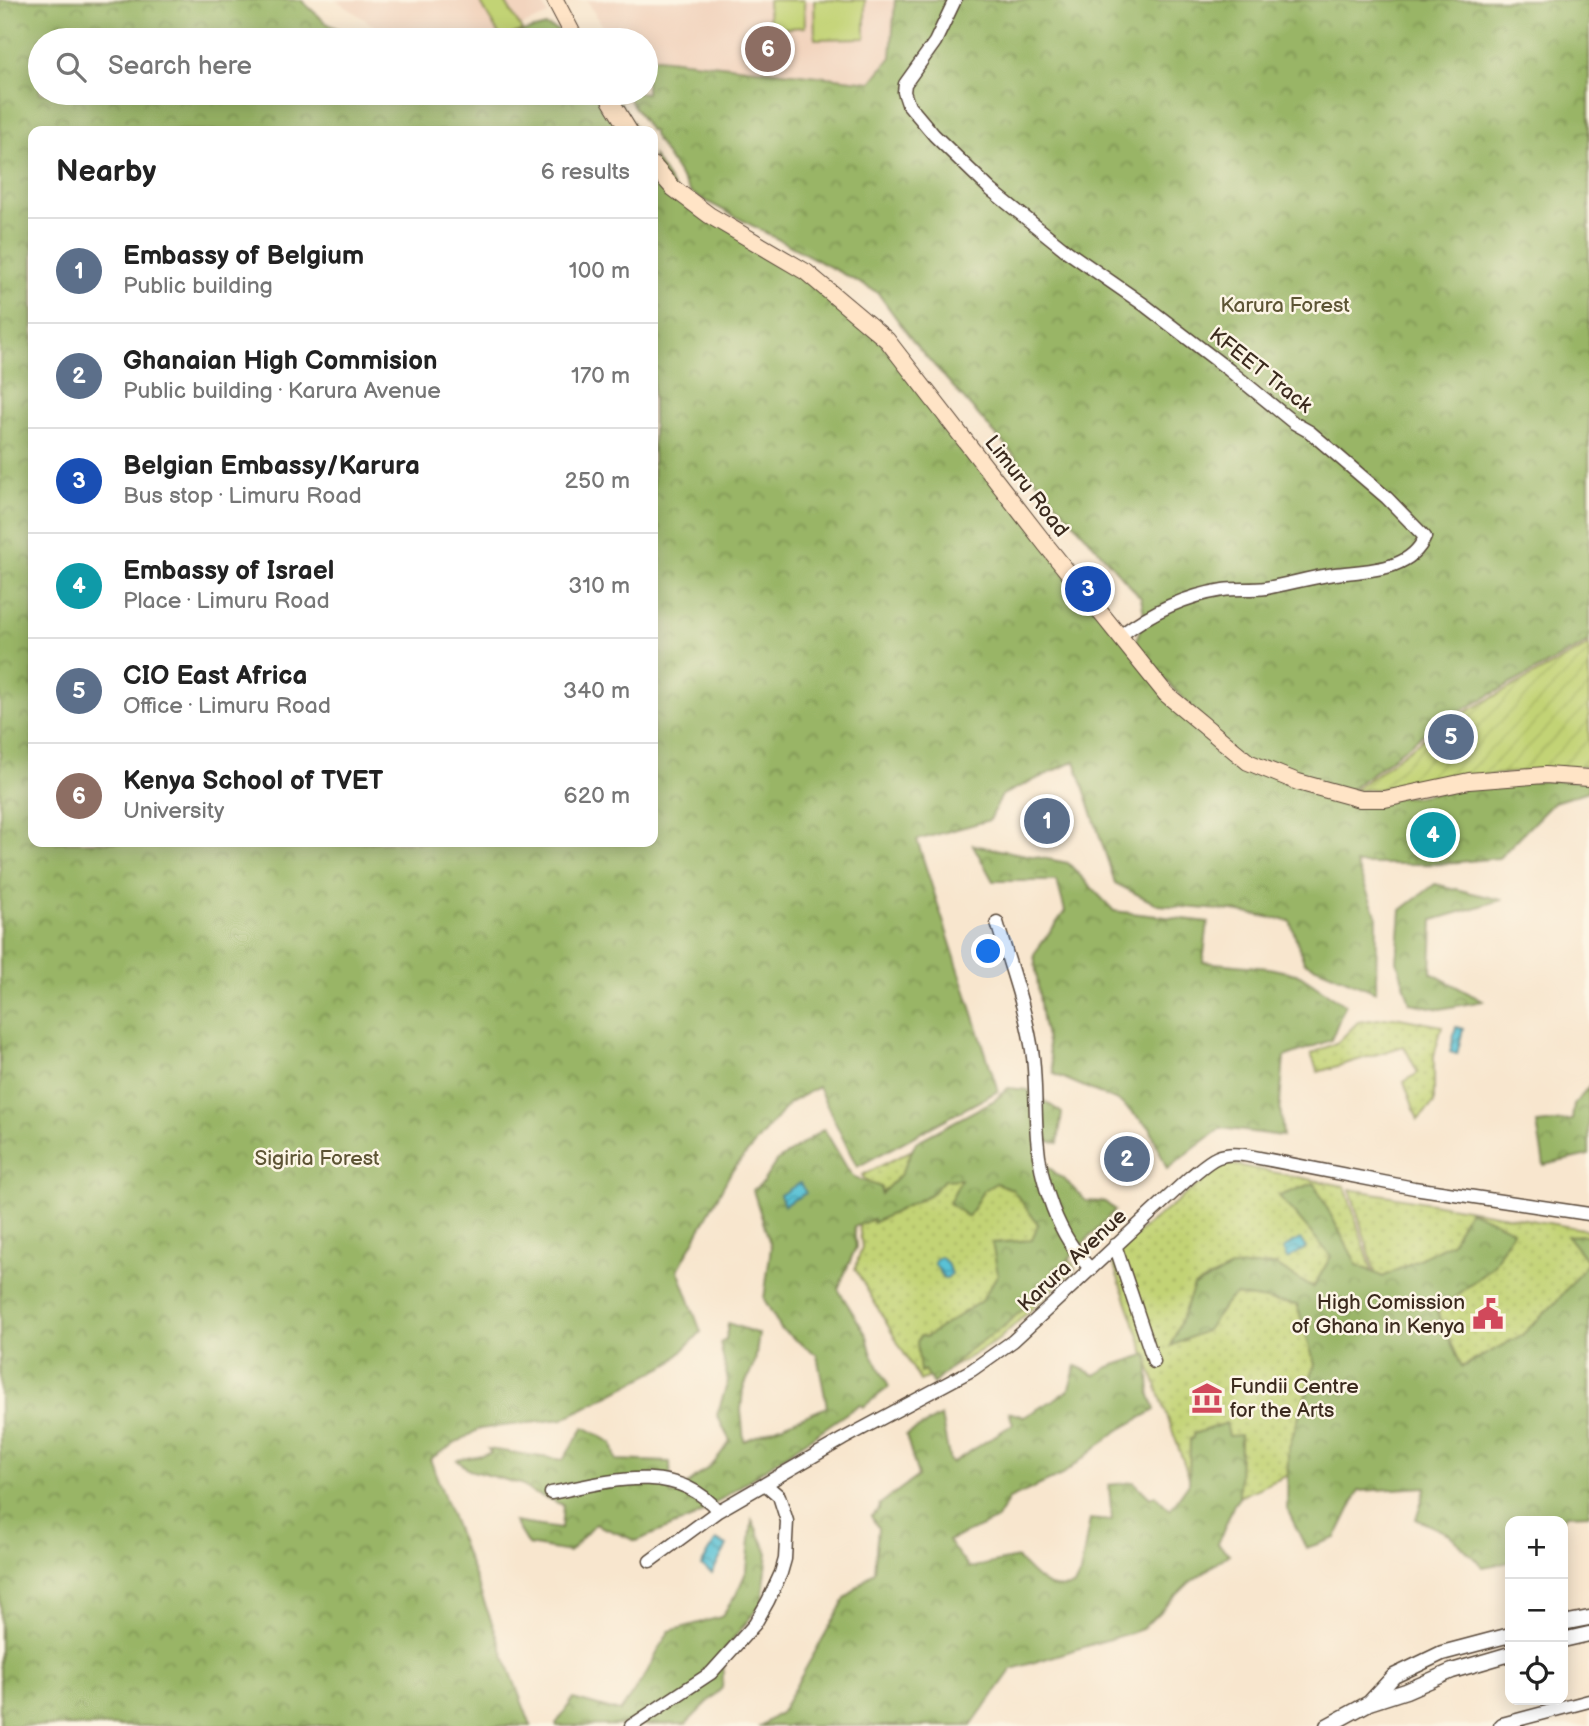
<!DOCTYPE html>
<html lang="en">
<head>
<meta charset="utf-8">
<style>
  body { margin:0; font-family:"Balsamiq Sans",sans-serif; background:#f6f6f6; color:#222 }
  .controls { position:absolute; right:21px; bottom:21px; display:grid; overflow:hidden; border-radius:14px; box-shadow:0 4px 18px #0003 }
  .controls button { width:63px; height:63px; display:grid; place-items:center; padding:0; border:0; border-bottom:2px solid #e0e0e0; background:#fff; color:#222; font:35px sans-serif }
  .you { position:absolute; left:989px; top:952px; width:24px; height:24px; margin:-18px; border:5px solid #fff; border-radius:50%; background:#1a73e8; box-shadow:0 0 0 10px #1a73e833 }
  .badge { display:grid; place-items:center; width:46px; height:46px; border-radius:50%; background:#d1495b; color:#fff; font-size:23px; font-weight:700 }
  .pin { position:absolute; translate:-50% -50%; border:4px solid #fff; box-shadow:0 2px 7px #0006 }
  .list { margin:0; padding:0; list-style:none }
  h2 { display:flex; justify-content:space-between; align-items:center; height:91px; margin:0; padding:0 28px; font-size:30px }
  h2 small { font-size:23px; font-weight:400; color:#767676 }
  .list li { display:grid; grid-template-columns:46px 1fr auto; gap:21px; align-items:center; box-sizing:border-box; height:105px; padding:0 28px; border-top:2px solid #e0e0e0 }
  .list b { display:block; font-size:26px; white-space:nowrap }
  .list p { margin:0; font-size:23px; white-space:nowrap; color:#767676 }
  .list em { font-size:23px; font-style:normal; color:#767676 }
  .icon { flex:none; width:38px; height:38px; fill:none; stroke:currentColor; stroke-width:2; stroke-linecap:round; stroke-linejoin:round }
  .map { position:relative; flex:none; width:1589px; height:1726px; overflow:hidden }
  .search { position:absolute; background:#fff; box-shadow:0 4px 18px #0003; left:28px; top:28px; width:630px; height:77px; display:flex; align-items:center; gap:18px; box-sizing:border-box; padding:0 24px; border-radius:38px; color:#767676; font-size:26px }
  .panel { position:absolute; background:#fff; box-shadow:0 4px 18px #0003; left:28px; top:126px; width:630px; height:721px; border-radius:14px }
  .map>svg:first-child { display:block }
</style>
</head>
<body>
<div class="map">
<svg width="1589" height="1726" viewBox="0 0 1589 1726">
  <defs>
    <pattern id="grass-dots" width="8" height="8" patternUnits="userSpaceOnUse" patternTransform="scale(1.75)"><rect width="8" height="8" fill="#c2d375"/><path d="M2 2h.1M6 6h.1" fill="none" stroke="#a8b565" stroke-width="1.8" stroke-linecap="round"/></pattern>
    <pattern id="forest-crowns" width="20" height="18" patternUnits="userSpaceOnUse" patternTransform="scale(1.75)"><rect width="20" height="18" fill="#99b566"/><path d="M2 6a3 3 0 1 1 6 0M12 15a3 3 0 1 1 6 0" fill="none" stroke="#7e9353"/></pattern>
    <pattern id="garden-furrows" width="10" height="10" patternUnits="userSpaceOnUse" patternTransform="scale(1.75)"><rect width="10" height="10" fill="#c2d375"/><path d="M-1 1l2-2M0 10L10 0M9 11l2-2" fill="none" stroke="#a8b565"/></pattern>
    <pattern id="water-waves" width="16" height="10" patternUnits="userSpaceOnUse" patternTransform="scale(1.75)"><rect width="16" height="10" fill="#5ac2d6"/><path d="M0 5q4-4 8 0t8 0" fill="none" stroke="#4c9ead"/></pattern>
  </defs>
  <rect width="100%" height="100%" fill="#fcf5e5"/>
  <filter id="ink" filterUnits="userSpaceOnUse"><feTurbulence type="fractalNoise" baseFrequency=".0143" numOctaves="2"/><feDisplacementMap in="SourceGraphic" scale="14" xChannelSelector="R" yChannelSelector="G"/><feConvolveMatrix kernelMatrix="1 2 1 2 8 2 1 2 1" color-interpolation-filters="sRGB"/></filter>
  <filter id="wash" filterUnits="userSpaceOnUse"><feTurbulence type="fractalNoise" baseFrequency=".00686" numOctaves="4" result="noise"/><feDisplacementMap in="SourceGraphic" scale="28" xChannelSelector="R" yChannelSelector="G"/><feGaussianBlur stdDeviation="1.57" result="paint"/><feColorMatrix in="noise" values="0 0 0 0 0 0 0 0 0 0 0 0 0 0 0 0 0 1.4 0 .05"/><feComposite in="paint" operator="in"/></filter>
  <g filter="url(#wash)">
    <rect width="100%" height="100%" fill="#f8e6ce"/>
    <!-- built -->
    <path fill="#f2d4be" d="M336 0H540L548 15 487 40H395Z
      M587 0H895L891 57 871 82 658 58H646V40H611Z"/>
    <!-- grass -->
    <path fill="url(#grass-dots)" stroke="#7e7e4a" stroke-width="2" d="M1394 1017 1442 1026 1434 1056V1103L1418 1120 1404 1082 1418 1073 1404 1046 1318 1072 1311 1054 1338 1042 1358 1022Z
      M1022 1095 1041 1203 1075 1269 998 1340 958 1364 920 1381 855 1269 862 1247 858 1218 871 1187 862 1175Z
      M1225 1163 1345 1186 1418 1416 1350 1189 1589 1230V1378L1419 1420 1272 1482 1202 1514 1110 1255Z"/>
    <!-- forest -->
    <path fill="url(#forest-crowns)" stroke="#6a7042" stroke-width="2" d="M0 0H301L326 23 360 40H40V93H614L637 131H33V842H653V156L679 196 851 306 1184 707 1204 721 1135 647 1144 613 1141 598 916 345 877 292 691 193 653 135V131H650L625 93H646V58H658L871 82 891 57 895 0H1589V642L1438 723 1347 792 1327 794 1414 797 1490 782 1589 780V791L1554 802 1499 858 1438 864H1356L1377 917 1376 992 1304 962 1290 921 1233 911 1158 905 1115 883 1075 761 1002 795 990 820 917 840 998 1091 857 1167 818 1087 789 1103 731 1172 678 1270 701 1332 671 1363 563 1419 479 1429 430 1459 531 1726H0Z
      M546 26 583 40H491Z
      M973 845 1068 863 1114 911 1208 922 1203 962 1269 968 1300 975 1345 1005 1331 1040 1284 1057 1280 1103 1283 1136 1221 1128 1167 1169 1150 1128 1120 1102 1054 1074 1042 1019 1034 954 1065 911 1057 881H993Z
      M1435 884 1501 900 1433 920 1431 973 1483 1001 1440 1009 1410 1003 1397 961 1401 910Z
      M1589 1086V1155L1544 1165 1537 1124 1572 1120 1574 1105Z
      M1008 1088 1028 1090 1062 1113 1058 1143 1047 1141 1042 1161 1060 1177 1063 1178 1086 1201 1105 1202 1115 1210 1065 1263 1052 1283 1003 1327 969 1350 933 1384 924 1370 920 1372 917 1342 920 1336 926 1337 981 1301 998 1274 992 1243 1032 1240 1038 1224 1012 1189 996 1183 983 1191 968 1217 949 1203 961 1179 944 1180 931 1194 873 1223V1219L854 1227 856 1247 838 1289 867 1336 871 1352 889 1387 863 1407 860 1404 695 1517 636 1541 595 1524 569 1552 528 1545 514 1522 561 1529 563 1505 531 1492 521 1484 469 1470 457 1460 491 1453 488 1449 563 1460 584 1427 612 1443 616 1460 670 1462 671 1495H674L714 1463 730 1441 717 1415 728 1381 720 1343 726 1340 728 1323 759 1334 755 1362 743 1389 741 1410 744 1441 827 1407 817 1355 781 1329 764 1299 771 1247 753 1190 763 1182 776 1162 824 1129 850 1173 855 1178 881 1187V1194L901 1174 916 1142 995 1100Z
      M1314 1183 1357 1265 1383 1277 1451 1243 1469 1210 1513 1230 1493 1266 1437 1312 1462 1367 1522 1335 1557 1301 1588 1262 1567 1236 1589 1235V1514L1566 1515 1562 1521H1510V1562L1483 1567 1449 1534 1416 1519 1426 1487 1359 1491 1336 1538 1306 1548 1287 1509 1288 1451 1315 1364 1297 1305 1235 1295 1226 1303 1207 1330 1171 1346 1194 1286 1233 1267 1276 1265 1313 1288 1331 1256 1279 1196Z
      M1148 1354 1150 1395 1155 1410 1116 1432 1062 1475 1009 1499 996 1520 948 1541 969 1568 1017 1558C1036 1577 1046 1593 1074 1586L1080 1574 1090 1519 1112 1521 1109 1485 1134 1482 1150 1498 1155 1495 1170 1510 1189 1483 1190 1439 1193 1438V1434L1226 1423 1229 1436 1240 1435 1239 1498 1234 1504 1218 1544 1229 1554 1189 1583 1142 1629 1012 1669 971 1726H760L781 1712 845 1599 874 1571 878 1528 871 1516 879 1510 880 1504 918 1476 906 1435 941 1416 950 1462 952 1463 1013 1424 1009 1412 1024 1417 1068 1391 1076 1366 1095 1375 1109 1367Z
      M752 1520 768 1553 762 1603 725 1649 722 1688 686 1724 557 1726 556 1724 573 1699 620 1712 646 1674 669 1631 721 1617 736 1595 747 1570Z"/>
    <!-- garden -->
    <path fill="url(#garden-furrows)" stroke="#7e7e4a" stroke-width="2" d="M1589 645V766L1468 777 1417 786 1353 791 1440 726Z"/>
    <!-- pitch -->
    <path fill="#c2d375" stroke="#7e7e4a" stroke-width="2" d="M479 0H504L522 30 502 40Z
      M768 0H804L805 27 769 29Z
      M814 0H865V38L815 39Z"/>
    <!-- water -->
    <path fill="url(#water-waves)" stroke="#4a767a" stroke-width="2" d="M1456 1027 1463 1029 1457 1054 1450 1052Z
      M800 1183 806 1193 784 1205 780 1195Z
      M1300 1239 1306 1248 1287 1259 1283 1249Z
      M941 1257 947 1263 951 1274 947 1278H944L934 1263 936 1259Z
      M716 1540 727 1546 712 1573 701 1566Z"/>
  </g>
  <g filter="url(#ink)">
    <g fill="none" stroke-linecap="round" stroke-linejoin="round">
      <defs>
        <path id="minor" d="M955 0 935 42 905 84 904 92 908 104 934 135 991 190 1068 252 1143 304 1229 370 1294 423 1310 432 1387 498 1425 537C1410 572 1366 570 1335 574 1312 577 1289 584 1266 588 1252 590 1237 588 1223 590 1186 596 1151 612 1121 635
          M997 922C1010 967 1027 1011 1033 1057 1036 1084 1035 1111 1037 1138 1040 1183 1058 1237 1091 1269
          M1115 1245 1154 1362
          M551 1493C606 1482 676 1460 718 1511L843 1439 972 1370 1013 1341 1189 1178C1209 1162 1217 1151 1244 1155L1414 1188 1589 1214
          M650 1561 718 1511
          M631 1726 711 1673 755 1624 768 1601 781 1573 785 1559 787 1521 779 1496 765 1484
          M1500 1726 1502 1724 1589 1701"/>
        <path id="tertiary" d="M1563 1623 1589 1618
          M1563 1640 1589 1634
          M1370 1702 1394 1676 1442 1653 1510 1635
          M1327 1726 1369 1703 1406 1691 1452 1671 1510 1654"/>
        <path id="secondary" d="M555 0 576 40
          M606 93 629 131
          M653 165 673 188 709 215 806 272 887 340 1046 545 1166 694 1248 762 1298 782 1360 799H1385L1469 781 1545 775 1589 778"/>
      </defs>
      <!-- minor casing -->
      <use href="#minor" stroke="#574638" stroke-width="15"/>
      <!-- tertiary casing -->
      <use href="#tertiary" stroke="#574638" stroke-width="17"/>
      <!-- secondary casing -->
      <use href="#secondary" stroke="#574638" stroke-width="18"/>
      <!-- minor -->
      <use href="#minor" stroke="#fff" stroke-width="12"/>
      <!-- tertiary -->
      <use href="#tertiary" stroke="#fff" stroke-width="14"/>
      <!-- secondary -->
      <use href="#secondary" stroke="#ffe4c6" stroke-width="16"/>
    </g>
  </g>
  <!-- icons -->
  <defs>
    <symbol id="civic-bare" viewBox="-9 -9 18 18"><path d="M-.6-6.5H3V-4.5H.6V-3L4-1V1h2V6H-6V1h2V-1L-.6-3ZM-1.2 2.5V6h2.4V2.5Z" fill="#d1495b" stroke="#fcf5e5" stroke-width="2.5" paint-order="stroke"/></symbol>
    <symbol id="museum-bare" viewBox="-9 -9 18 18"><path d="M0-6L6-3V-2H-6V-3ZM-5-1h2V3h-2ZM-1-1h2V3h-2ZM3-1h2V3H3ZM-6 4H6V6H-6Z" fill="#d1495b" stroke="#fcf5e5" stroke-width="2.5" paint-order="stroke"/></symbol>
  </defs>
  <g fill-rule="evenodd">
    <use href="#civic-bare" x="1466" y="1292" width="44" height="44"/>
    <use href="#museum-bare" x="1185" y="1376" width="44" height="44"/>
  </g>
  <g text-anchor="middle" stroke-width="5" stroke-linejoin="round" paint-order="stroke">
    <!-- park labels -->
    <g font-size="21" fill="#5d5434" stroke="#fcf5e5">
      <text x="1285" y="312">Karura Forest</text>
      <text x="317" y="1165">Sigiria Forest</text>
    </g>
    <!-- street labels -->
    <g font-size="21" fill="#3b2a1e" stroke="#fcf5e5">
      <text transform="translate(1261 370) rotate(38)" y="7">KFEET Track</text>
      <text transform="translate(1027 486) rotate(52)" y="7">Limuru Road</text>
      <text transform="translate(1072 1260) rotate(-43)" y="7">Karura Avenue</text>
    </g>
    <!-- poi labels -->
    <g font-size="21" fill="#3b2a1e" stroke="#fcf5e5" text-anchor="end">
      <text x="1465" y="1309">High Comission<tspan x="1465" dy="24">of Ghana in Kenya</tspan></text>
      <text x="1230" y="1393" text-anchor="start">Fundii Centre<tspan x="1230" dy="24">for the Arts</tspan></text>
    </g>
  </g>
</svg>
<div class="controls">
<button>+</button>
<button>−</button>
<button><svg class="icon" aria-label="locate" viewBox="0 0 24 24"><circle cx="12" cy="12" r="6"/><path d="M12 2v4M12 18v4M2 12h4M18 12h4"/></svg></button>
</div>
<div class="you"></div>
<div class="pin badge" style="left:1047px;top:821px;background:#5c6f8a">1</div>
<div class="pin badge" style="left:1127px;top:1159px;background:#5c6f8a">2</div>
<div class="pin badge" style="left:1088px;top:589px;background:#1a4fb4">3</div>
<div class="pin badge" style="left:1433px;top:835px;background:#0f9aa8">4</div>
<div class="pin badge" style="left:1451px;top:737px;background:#5c6f8a">5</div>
<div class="pin badge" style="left:768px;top:49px;background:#8d6e63">6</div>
<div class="search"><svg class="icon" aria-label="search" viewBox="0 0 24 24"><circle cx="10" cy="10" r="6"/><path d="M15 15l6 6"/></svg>Search here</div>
<section class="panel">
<h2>Nearby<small>6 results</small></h2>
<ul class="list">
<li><span class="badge" style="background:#5c6f8a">1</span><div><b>Embassy of Belgium</b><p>Public building</p></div><em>100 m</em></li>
<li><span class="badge" style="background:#5c6f8a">2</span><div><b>Ghanaian High Commision</b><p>Public building · Karura Avenue</p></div><em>170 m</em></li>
<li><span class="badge" style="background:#1a4fb4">3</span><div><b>Belgian Embassy/Karura</b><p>Bus stop · Limuru Road</p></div><em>250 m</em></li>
<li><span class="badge" style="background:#0f9aa8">4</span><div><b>Embassy of Israel</b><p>Place · Limuru Road</p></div><em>310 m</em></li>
<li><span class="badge" style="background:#5c6f8a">5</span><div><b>CIO East Africa</b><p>Office · Limuru Road</p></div><em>340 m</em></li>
<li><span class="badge" style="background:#8d6e63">6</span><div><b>Kenya School of TVET</b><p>University</p></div><em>620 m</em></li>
</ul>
</section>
</div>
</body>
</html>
